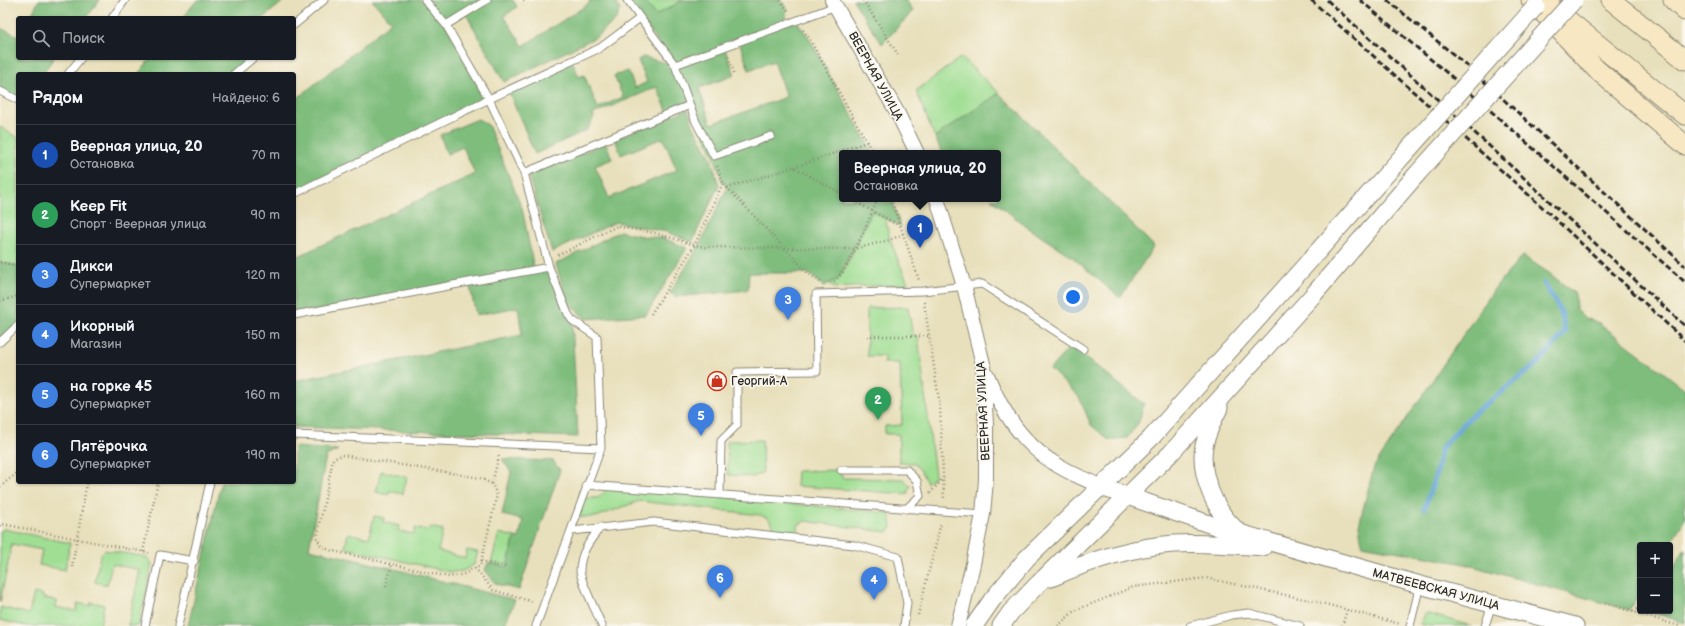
<!DOCTYPE html>
<html lang="ru">
<head>
<meta charset="utf-8">
<style>
  body { margin:0; font-family:"Balsamiq Sans",sans-serif; background:#242831; color:#f1f3f6 }
  .controls { position:absolute; right:12px; bottom:12px; display:grid; overflow:hidden; border-radius:4px; box-shadow:0 1px 3px #0004 }
  .controls button { width:36px; height:36px; display:grid; place-items:center; padding:0; border:0; border-bottom:1px solid #363941; background:#171b24; color:#f1f3f6; font:20px sans-serif }
  .you { position:absolute; left:1073px; top:297px; width:14px; height:14px; margin:-10px; border:3px solid #fff; border-radius:50%; background:#1a73e8; box-shadow:0 0 0 6px #1a73e833 }
  .badge { display:grid; place-items:center; width:26px; height:26px; border-radius:50%; background:#c8321e; color:#fff; font-size:13px; font-weight:700 }
  .pin { position:absolute; translate:-50% -33px; filter:drop-shadow(0 1px 2px #0008) }
  .pin::after { content:''; position:absolute; top:21px; width:14px; height:12px; background:inherit; clip-path:polygon(0 0,100% 0,50% 100%) }
  .popup { position:absolute; left:839px; top:150px; width:162px; height:52px; box-sizing:border-box; display:grid; place-content:center; border-radius:4px; background:#171b24; filter:drop-shadow(0 1px 3px #0005); font-size:13px; white-space:nowrap; color:#9ea1a6 }
  .popup b { font-size:15px; color:#f1f3f6 }
  .popup::after { content:''; position:absolute; left:50%; top:100%; margin-left:-8px; border:8px solid transparent; border-top-color:#171b24 }
  .list { margin:0; padding:0; list-style:none }
  h2 { display:flex; justify-content:space-between; align-items:center; height:52px; margin:0; padding:0 16px; font-size:17px }
  h2 small { font-size:13px; font-weight:400; color:#9ea1a6 }
  .list li { display:grid; grid-template-columns:26px 1fr auto; gap:12px; align-items:center; box-sizing:border-box; height:60px; padding:0 16px; border-top:1px solid #363941 }
  .list b { display:block; font-size:15px; white-space:nowrap }
  .list p { margin:0; font-size:13px; white-space:nowrap; color:#9ea1a6 }
  .list em { font-size:13px; font-style:normal; color:#9ea1a6 }
  .icon { flex:none; width:22px; height:22px; fill:none; stroke:currentColor; stroke-width:2; stroke-linecap:round; stroke-linejoin:round }
  .map { position:relative; flex:none; width:1685px; height:626px; overflow:hidden }
  .search { position:absolute; background:#171b24; box-shadow:0 1px 3px #0004; left:16px; top:16px; width:280px; height:44px; display:flex; align-items:center; gap:10px; box-sizing:border-box; padding:0 14px; border-radius:4px; color:#9ea1a6; font-size:15px }
  .panel { position:absolute; background:#171b24; box-shadow:0 1px 3px #0004; left:16px; top:72px; width:280px; height:412px; border-radius:4px }
  .map>svg:first-child { display:block }
</style>
</head>
<body>
<div class="map">
<svg width="1685" height="626" viewBox="0 0 1685 626">
  <rect width="100%" height="100%" fill="#fbf7ec"/>
  <filter id="ink" filterUnits="userSpaceOnUse"><feTurbulence type="fractalNoise" baseFrequency=".025" numOctaves="2"/><feDisplacementMap in="SourceGraphic" scale="8" xChannelSelector="R" yChannelSelector="G"/><feConvolveMatrix kernelMatrix="1 2 1 2 8 2 1 2 1" color-interpolation-filters="sRGB"/></filter>
  <filter id="wash" filterUnits="userSpaceOnUse"><feTurbulence type="fractalNoise" baseFrequency=".012" numOctaves="4" result="noise"/><feDisplacementMap in="SourceGraphic" scale="16" xChannelSelector="R" yChannelSelector="G"/><feGaussianBlur stdDeviation="0.9" result="paint"/><feColorMatrix in="noise" values="0 0 0 0 0 0 0 0 0 0 0 0 0 0 0 0 0 1.4 0 .05"/><feComposite in="paint" operator="in"/></filter>
  <g filter="url(#wash)">
    <rect width="100%" height="100%" fill="#e8e0bc"/>
    <!-- green -->
    <path fill="#9fde93" stroke="#65845f" d="M644 0H683L655 16Z
      M961 57 999 93 935 137 916 91Z
      M0 127 18 138V266L0 262Z
      M872 211 885 218 890 240 908 284 834 288 829 283 838 279 846 267Z
      M908 307 913 336H918L935 476 927 483 921 471 914 463H899V434H885V426L902 425 900 363H884V356H867V308Z
      M762 440 763 472 754 477 728 475 727 441Z
      M841 470 842 478 904 479 910 486 907 494 796 486 797 471Z
      M381 471 407 477 403 494 389 491 388 495 376 492Z
      M610 486 888 513 891 519 892 528 887 532 805 521 798 525V534L777 532 768 518 760 515 639 501 596 517H577L582 498H598Z
      M374 516 384 518 383 522 399 526 398 531 414 534 415 528 429 531 430 527 443 530 438 551 465 558 467 550 478 552 474 565 463 571 450 572 345 548 348 533 369 538Z
      M4 529 70 543 65 570 39 565 42 550 12 544 0 602V531Z
      M499 533 515 537 507 567 491 563Z
      M105 550 147 557 152 564 139 626H128L140 570 112 564 107 585 95 582 100 556Z
      M34 593 43 595V598L57 601 56 607 76 611 78 603 90 606 91 602 104 605 100 626H26L0 620V607L29 614Z
      M1426 613 1471 626H1428L1420 624Z"/>
    <!-- forest -->
    <path fill="#7fbd7d" stroke="#557454" fill-rule="evenodd" d="M39 0H100L86 18H30Z
      M197 0H285L263 18H183Z
      M372 0H513L517 7 504 16 523 46 590 3 589 0H613L620 10 616 20 596 37 504 82 466 14 446 25 489 99 294 194V101L391 22Z
      M635 0H644L656 15 683 0H780L787 9 784 25 796 20 809 38 873 153H842V199H891L901 227 872 211 838 279 824 286 808 273H749L748 290 676 297 670 293 699 246 727 188 723 183 714 156 690 105 668 113 657 87 593 114 594 117 587 130 535 154 508 90 572 61 579 77 584 75 598 108 623 97 614 76 628 71 635 88 647 82 638 60 643 57 674 65 630 4ZM739 41 749 70 774 61 786 97 711 124 699 88 735 75 724 47Z
      M853 0H906L913 11 882 44Z
      M0 28 18 36V58H54L44 71 47 74H18V100L0 91Z
      M151 58H253L234 74H138Z
      M999 93 1154 246 1120 298 1071 256 1031 230 991 199H998V153H942L935 137Z
      M688 109 693 125 711 158 719 185 692 242 667 232 616 222 552 252 528 175 606 143 612 159 595 166 609 198 677 170 663 138 621 155 615 139Z
      M478 119 488 125 522 208 534 269 549 267 572 320 578 437 294 427V381L522 335 518 307 476 315 469 282 294 315V258L475 174 463 147 447 154 440 135Z
      M620 231 641 236 663 238 687 248 646 315 585 319 567 301 556 264Z
      M1523 256 1549 273 1575 294 1576 309 1585 318 1599 323 1685 389V519L1669 545H1640V592L1629 610 1465 564 1362 545 1359 525 1374 467 1497 285Z
      M0 262 18 266V325L0 342Z
      M1071 346 1144 404 1139 422 1127 438 1109 440 1091 425 1079 397 1050 369Z
      M294 447 338 450 326 456 309 549 391 568 515 600 504 626H188L221 482H294Z
      M502 459 553 461 560 470 519 590 496 584 485 570 488 563 507 567 515 537 519 538 523 520 502 515 511 472Z
      M1685 549V623L1650 611H1670V573Z"/>
    <g fill="none" stroke-linecap="round" stroke-linejoin="round">
      <!-- stream -->
      <path stroke="#65a6d9" stroke-width="5" d="M1424 509 1436 474 1442 447 1471 416 1538 363 1565 332 1561 312 1544 283"/>
    </g>
  </g>
  <g filter="url(#ink)">
    <g fill="none" stroke-linecap="round" stroke-linejoin="round">
      <defs>
        <path id="service" d="M425 0 446 25 489 99 524 173 549 267 568 314 572 320 597 337 601 448 536 626
          M627 0 675 65
          M112 18 125 0
          M294 25 324 0
          M446 25 487 0
          M68 74 81 58
          M234 74 253 58
          M0 91 18 100
          M771 136 714 156 696 122 675 65 836 6
          M524 173 690 105
          M294 194 489 99 600 48 640 18
          M294 315 549 267
          M0 342 18 325
          M294 435 601 448
          M841 470H907L917 481 920 496 906 509
          M586 485 983 514
          M720 494 721 441 737 425V372L817 371 816 294 923 291 982 284 1083 349
          M601 527C590 540 580 553 580 571 580 580 598 615 602 626
          M572 531 654 522 854 545 898 557 907 603 904 626
          M145 626 160 555 194 561
          M178 626 210 482
          M1190 626 1232 615 1249 613 1300 626
          M1410 626 1420 585
          M1485 626 1492 604"/>
        <path id="minor" d="M832 0 897 112 917 153
          M937 199 964 286 983 364 986 425V480L983 514 973 564 958 626
          M987 375C1001 410 1022 443 1054 463 1068 473 1086 479 1101 487"/>
        <path id="tertiary" d="M1219 408C1213 420 1207 432 1204 446 1199 475 1216 514 1239 532
          M1101 487 1218 527 1420 585 1575 626
          M1051 578C1089 561 1132 547 1174 544 1203 542 1234 545 1263 547
          M974 626 992 600 1027 558 1151 438 1295 277
          M1001 626 1011 612 1039 583 1171 453 1314 294 1417 174"/>
        <path id="secondary" d="M1531 0 1596 69 1685 145
          M1611 0 1685 60
          M1673 0 1685 11
          M1547 3 1685 115"/>
      </defs>
      <!-- service casing -->
      <use href="#service" stroke="#8a8674" stroke-width="9"/>
      <!-- minor casing -->
      <use href="#minor" stroke="#8a8674" stroke-width="16"/>
      <!-- tertiary casing -->
      <use href="#tertiary" stroke="#8a8674" stroke-width="19"/>
      <!-- secondary casing -->
      <use href="#secondary" stroke="#8a8674" stroke-width="21"/>
      <!-- path -->
      <path stroke="#8a8674" stroke-width="2.5" stroke-dasharray="1 3" stroke-linecap="butt" d="M524 0 525 2
        M780 0 789 12
        M863 0 899 56
        M803 30 809 38 873 153
        M728 57 735 75
        M717 166 723 183 808 273 820 282
        M794 167 867 142
        M727 188 794 167 842 194
        M850 199 900 226
        M891 199 919 280
        M558 255 617 226C633 230 650 231 666 236 680 240 691 245 705 247L854 249 890 240 903 234
        M0 262 18 266
        M834 281C847 275 870 215 878 199
        M0 301 18 296
        M924 302 940 406 944 500
        M651 314 694 246 723 183
        M867 336H929
        M342 455 480 478 492 484 497 495 480 566 464 574 449 577 329 550 321 546 317 538 333 459Z
        M492 484 499 455
        M0 487 18 472
        M930 493 944 478
        M0 526 2 524 149 553
        M143 552 158 482
        M481 561 507 567
        M72 567 87 482
        M475 568 493 590 533 602
        M386 586 392 564
        M1605 603 1679 626
        M1633 611 1640 608
        M918 615 941 523
        M1058 626 1074 611 1133 587 1206 578 1318 602 1400 624
        M1342 626 1347 610"/>
      <!-- service -->
      <use href="#service" stroke="#fff" stroke-width="7"/>
      <!-- minor -->
      <use href="#minor" stroke="#fff" stroke-width="14"/>
      <!-- tertiary -->
      <use href="#tertiary" stroke="#fff" stroke-width="17"/>
      <!-- secondary -->
      <use href="#secondary" stroke="#f7e8c3" stroke-width="19"/>
      <!-- rail -->
      <path stroke="#2b2b2b" stroke-width="3" stroke-dasharray="6 3" stroke-linecap="butt" d="M1311 0 1549 213 1685 341
        M1327 0 1486 143 1685 326
        M1360 0 1459 83 1685 282
        M1387 0 1465 64 1685 266"/>
      <defs>
        <path id="tertiary-bridge" d="M1417 174 1574 0
          M1295 277 1536 6"/>
      </defs>
      <!-- tertiary-bridge casing -->
      <use href="#tertiary-bridge" stroke="#8a8674" stroke-width="19" stroke-linecap="butt"/>
      <!-- tertiary-bridge -->
      <use href="#tertiary-bridge" stroke="#fff" stroke-width="17"/>
    </g>
  </g>
  <!-- icons -->
  <defs>
    <symbol id="shop-ring" viewBox="-11 -11 22 22"><circle r="9.5" fill="#fbf7ec" stroke="#c8321e" stroke-width="1.5"/><path d="M-5-2.5h2.3a2.7 3.5 0 0 1 5.4 0H5L5.5 6h-11ZM-1.5-2.5h3a1.5 2.3 0 0 0-3 0Z" fill="#c8321e"/></symbol>
  </defs>
  <g fill-rule="evenodd">
    <use href="#shop-ring" x="706" y="370" width="22" height="22"/>
  </g>
  <g text-anchor="middle" stroke-width="3.5" stroke-linejoin="round" paint-order="stroke">
    <!-- street labels -->
    <g font-size="12" fill="#2b2b2b" stroke="#fbf7ec">
      <text transform="translate(876 76) rotate(61)" y="4">ВЕЕРНАЯ УЛИЦА</text>
      <text transform="translate(983 411) rotate(-93)" y="4">ВЕЕРНАЯ УЛИЦА</text>
      <text transform="translate(1436 589) rotate(15)" y="4">МАТВЕЕВСКАЯ УЛИЦА</text>
    </g>
    <!-- poi labels -->
    <g font-size="12" fill="#2b2b2b" stroke="#fbf7ec" text-anchor="start">
      <text x="731" y="385">Георгий-А</text>
    </g>
  </g>
</svg>
<div class="controls">
<button>+</button>
<button>−</button>
</div>
<div class="you"></div>
<div class="pin badge" style="left:920px;top:248px;background:#1a4fb4">1</div>
<div class="popup"><b>Веерная улица, 20</b>Остановка</div>
<div class="pin badge" style="left:878px;top:420px;background:#2e9e5b">2</div>
<div class="pin badge" style="left:788px;top:320px;background:#3f7fe0">3</div>
<div class="pin badge" style="left:874px;top:600px;background:#3f7fe0">4</div>
<div class="pin badge" style="left:701px;top:436px;background:#3f7fe0">5</div>
<div class="pin badge" style="left:720px;top:598px;background:#3f7fe0">6</div>
<div class="search"><svg class="icon" aria-label="search" viewBox="0 0 24 24"><circle cx="10" cy="10" r="6"/><path d="M15 15l6 6"/></svg>Поиск</div>
<section class="panel">
<h2>Рядом<small>Найдено: 6</small></h2>
<ul class="list">
<li><span class="badge" style="background:#1a4fb4">1</span><div><b>Веерная улица, 20</b><p>Остановка</p></div><em>70 m</em></li>
<li><span class="badge" style="background:#2e9e5b">2</span><div><b>Keep Fit</b><p>Спорт · Веерная улица</p></div><em>90 m</em></li>
<li><span class="badge" style="background:#3f7fe0">3</span><div><b>Дикси</b><p>Супермаркет</p></div><em>120 m</em></li>
<li><span class="badge" style="background:#3f7fe0">4</span><div><b>Икорный</b><p>Магазин</p></div><em>150 m</em></li>
<li><span class="badge" style="background:#3f7fe0">5</span><div><b>на горке 45</b><p>Супермаркет</p></div><em>160 m</em></li>
<li><span class="badge" style="background:#3f7fe0">6</span><div><b>Пятёрочка</b><p>Супермаркет</p></div><em>190 m</em></li>
</ul>
</section>
</div>
</body>
</html>
